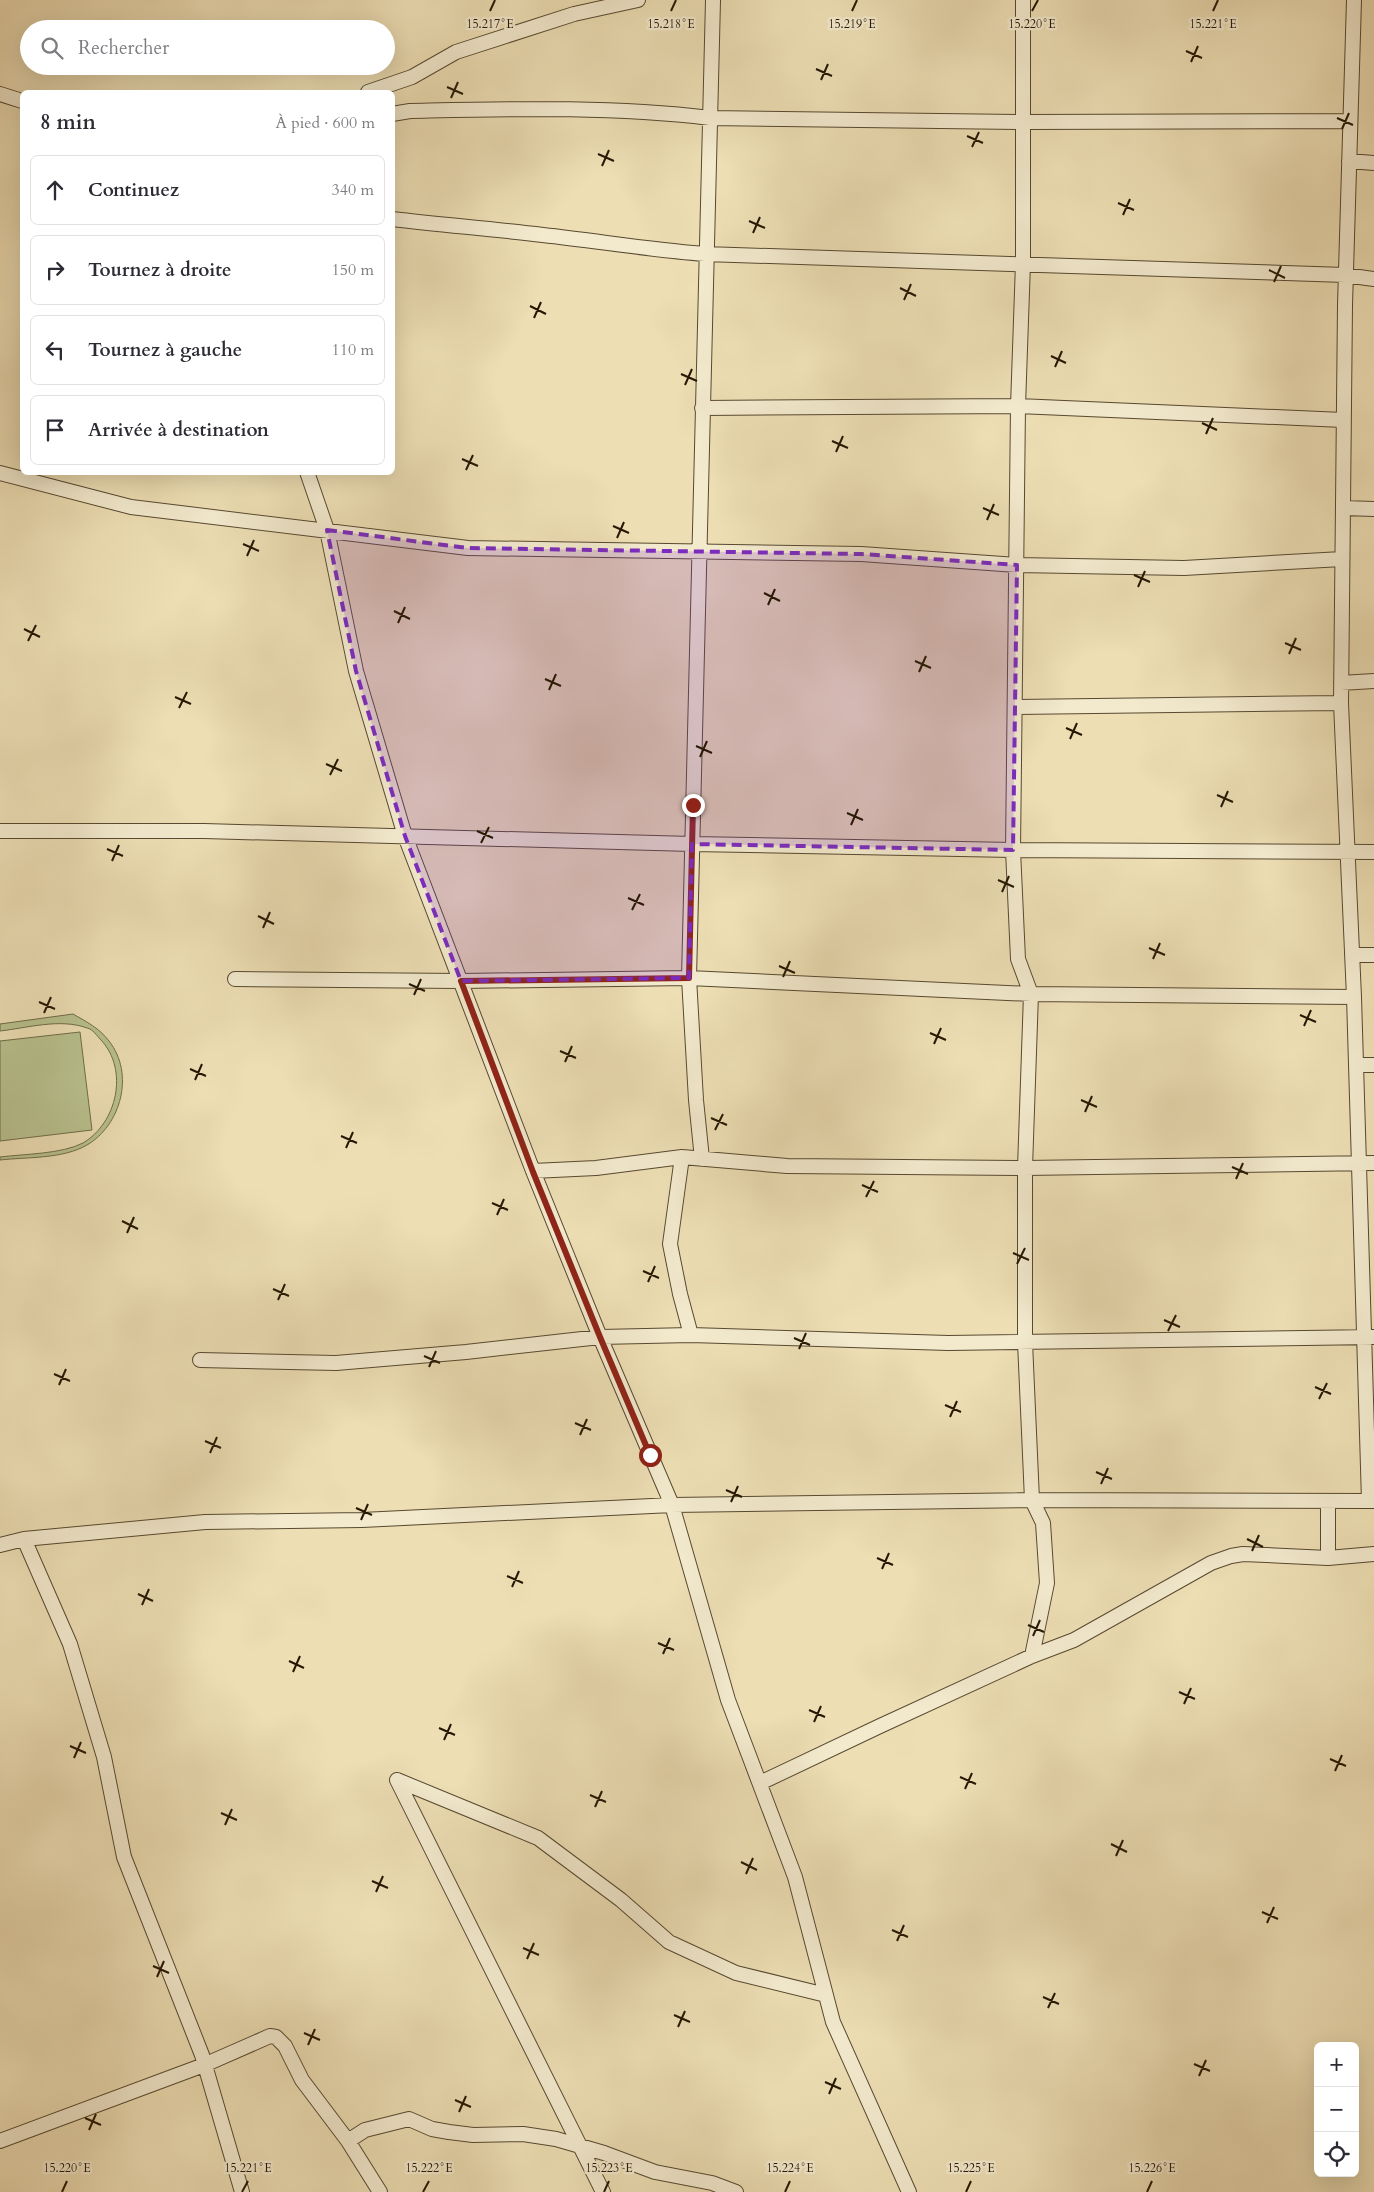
<!DOCTYPE html>
<html lang="fr">
<head>
<meta charset="utf-8">
<style>
  body { margin:0; font-family:Cardo,serif; background:#f2f2f3; color:#2b2b33 }
  .controls { position:absolute; right:15px; bottom:15px; display:grid; overflow:hidden; border-radius:8px; box-shadow:0 5px 20px #0002 }
  .controls button { width:45px; height:45px; display:grid; place-items:center; padding:0; border:0; border-bottom:1px solid #e1e1e2; background:#fff; color:#2b2b33; font:25px sans-serif }
  .stop { position:absolute; width:15px; height:15px; margin:-11px; border:4px solid #8f2418; border-radius:50%; background:#fff }
  .stop.end { background:#8f2418; border-color:#fff; box-shadow:0 1px 5px #0008 }
  .list { margin:0; padding:0; list-style:none }
  h2 { display:flex; justify-content:space-between; align-items:center; height:65px; margin:0; padding:0 20px; font-size:21px }
  h2 small { font-size:16px; font-weight:400; color:#7c7c81 }
  .list li { display:grid; grid-template-columns:32px 1fr auto; gap:15px; align-items:center; box-sizing:border-box; height:70px; margin:0 10px 10px; padding:0 10px; border:1px solid #e1e1e2; border-radius:8px }
  .list b { display:block; font-size:19px; white-space:nowrap }
  .list em { font-size:16px; font-style:normal; color:#7c7c81 }
  .icon { flex:none; width:28px; height:28px; fill:none; stroke:currentColor; stroke-width:2; stroke-linecap:round; stroke-linejoin:round }
  .map { position:relative; flex:none; width:1374px; height:2192px; overflow:hidden }
  .search { position:absolute; background:#fff; box-shadow:0 5px 20px #0002; left:20px; top:20px; width:375px; height:55px; display:flex; align-items:center; gap:12px; box-sizing:border-box; padding:0 18px; border-radius:28px; color:#7c7c81; font-size:19px }
  .panel { position:absolute; background:#fff; box-shadow:0 5px 20px #0002; left:20px; top:90px; width:375px; height:385px; border-radius:8px }
  .map>svg:first-child { display:block }
</style>
</head>
<body>
<div class="map">
<svg width="1374" height="2192" viewBox="0 0 1374 2192">
  <rect width="100%" height="100%" fill="#eddeb4"/>
  <filter id="stains"><feTurbulence type="fractalNoise" baseFrequency=".004" numOctaves="4"/><feColorMatrix values="0 0 0 0 .2 0 0 0 0 .09 0 0 0 0 .02 0 0 0 .5 -.17"/></filter>
  <radialGradient id="worn" r=".72"><stop offset=".6" stop-color="#630" stop-opacity="0"/><stop offset="1" stop-color="#630" stop-opacity=".3"/></radialGradient>
  <!-- green -->
  <path fill="#b8c18e" stroke="#6e6c49" d="M73 1014C87 1022 99 1028 109 1041 135 1074 121 1125 87 1145 63 1159 27 1157 0 1160V1157C24 1154 62 1154 83 1143 117 1123 129 1070 101 1040 97 1036 93 1029 87 1028 60 1018 27 1028 0 1031V1024Z
    M80 1032 92 1130 0 1141V1041Z"/>
  <g fill="none" stroke-linecap="round" stroke-linejoin="round">
    <defs>
      <path id="minor" d="M1023 0V263L1018 406 1013 850 1018 959 1031 994 1025 1168V1342L1032 1500 1043 1523 1047 1583 1032 1656
        M1354 0 1345 305 1341 703 1354 997 1369 1501
        M368 92 412 77 456 52 574 14 638 0
        M0 94 22 101
        M392 114 410 111C511 109 610 106 710 118L1022 122 1350 121
        M1349 161 1374 163
        M392 219C443 225 493 229 543 235 598 241 651 250 705 254L1345 275 1374 279
        M702 408 1018 406 1343 420
        M307 472 327 530 356 671 405 836 533 1171 600 1337 672 1505 728 1700 795 1877 833 2022 909 2192
        M0 473 131 507 468 548 861 554 1017 565 1184 568 1342 559
        M1343 508 1374 509
        M1341 683 1374 681
        M1015 707 1341 703
        M0 831H204L692 844 1013 850 1374 852
        M1352 955H1374
        M235 979 461 981 689 978 1031 994 1354 997
        M1356 1065H1374
        M682 1157 670 1244 680 1294 691 1335
        M702 1159 696 1100 689 978 713 0
        M533 1171 596 1168 682 1157 787 1166 1025 1168 1374 1163
        M200 1360 336 1363 466 1352 600 1337 691 1335 948 1343 1374 1337
        M24 1539 70 1644 104 1757 124 1857 202 2055 242 2192
        M0 1545 24 1539 205 1522 362 1520 672 1505 1032 1500 1374 1501
        M1328 1558V1501
        M397 1780 538 1838 621 1900 669 1942 736 1973 826 1995
        M397 1780 603 2192
        M760 1783 880 1726 1032 1656 1074 1640 1211 1563 1231 1556 1243 1554 1328 1558 1374 1554
        M0 2141 204 2065 270 2036 276 2037 285 2046 302 2080 348 2141 365 2130 409 2119 432 2129 449 2132 473 2135 523 2134 556 2139 604 2153 655 2172 712 2183 736 2192
        M348 2141 380 2192"/>
    </defs>
    <!-- minor casing -->
    <use href="#minor" stroke="#574930" stroke-width="16"/>
    <!-- minor -->
    <use href="#minor" stroke="#f3eace" stroke-width="14"/>
  </g>
  <g fill="none" stroke-linecap="round" stroke-linejoin="round">
    <!-- route -->
    <path stroke="#8f2418" stroke-width="6" d="M650 1455 600 1337 533 1172 461 981 689 978 693 805"/>
  </g>
  <!-- marked area -->
  <path fill="#7b2cbf" fill-opacity="0.2" stroke="#7b2cbf" stroke-width="4" stroke-dasharray="10 6" stroke-linejoin="round" d="M327 530 468 548 861 554 1017 565 1013 850 692 844 689 978 461 981 405 836 356 671Z"/>
  <!-- ticks -->
  <path fill="none" stroke="#251704" stroke-width="2" d="M490 11 495 0M671 11 676 0M852 11 857 0M1032 11 1038 0M1213 11 1218 0M1186 51 1202 58M1191 62 1198 46M816 69 832 76M821 80 828 64M447 87 463 94M451 98 458 82M1337 118 1353 125M1342 129 1349 113M967 136 983 143M972 147 979 132M598 154 614 161M602 166 609 150M1118 203 1134 210M1123 215 1130 199M749 221 765 228M753 233 760 217M1269 270 1285 278M1274 282 1281 266M900 288 916 296M904 300 911 284M530 306 546 314M534 318 541 302M1051 356 1066 363M1055 367 1062 351M681 374 697 381M685 385 692 369M1202 423 1217 430M1206 434 1213 418M832 441 848 448M836 452 843 436M462 459 478 466M466 470 473 455M983 508 999 515M987 520 994 504M613 526 629 533M617 538 624 522M243 544 259 551M247 556 254 540M1134 575 1150 582M1138 587 1145 571M764 593 780 601M768 605 775 589M394 611 410 619M398 623 405 607M24 629 40 637M28 641 36 625M1285 643 1301 650M1289 654 1296 638M915 661 931 668M919 672 926 656M545 679 561 686M549 690 556 674M175 697 191 704M179 708 187 692M1066 728 1082 735M1070 739 1077 723M696 746 712 753M700 757 707 741M326 764 342 771M330 775 338 759M1217 795 1233 802M1221 807 1228 791M847 813 863 820M851 825 858 809M477 831 493 838M481 843 489 827M107 849 123 856M112 861 119 845M998 880 1014 887M1002 892 1009 876M628 898 644 905M632 910 640 894M258 916 274 924M263 928 270 912M1149 948 1165 955M1153 959 1160 943M779 966 795 973M783 977 790 961M409 984 425 991M414 995 421 979M39 1002 55 1009M44 1013 51 997M1300 1015 1316 1022M1304 1026 1311 1010M930 1033 946 1040M934 1044 941 1028M560 1051 576 1058M565 1062 572 1046M190 1069 206 1076M195 1080 202 1064M1081 1100 1097 1107M1085 1112 1092 1096M711 1118 727 1125M715 1130 723 1114M341 1136 357 1143M346 1148 353 1132M1232 1167 1248 1174M1236 1179 1243 1163M862 1185 878 1192M866 1197 874 1181M492 1203 508 1210M497 1215 504 1199M122 1221 138 1229M127 1233 134 1217M1013 1253 1029 1260M1017 1264 1025 1248M643 1271 659 1278M648 1282 655 1266M273 1289 289 1296M278 1300 285 1284M1164 1320 1180 1327M1168 1331 1176 1315M794 1338 810 1345M799 1349 806 1333M424 1356 440 1363M429 1367 436 1351M54 1374 70 1381M59 1385 66 1369M1315 1387 1331 1394M1319 1399 1327 1383M945 1405 961 1412M950 1417 957 1401M575 1423 591 1430M580 1435 587 1419M205 1441 221 1448M210 1453 217 1437M1096 1472 1112 1479M1101 1484 1108 1468M726 1490 742 1497M731 1502 738 1486M356 1508 372 1515M361 1520 368 1504M1247 1539 1263 1547M1252 1551 1259 1535M877 1558 893 1565M882 1569 889 1553M507 1576 523 1583M512 1587 519 1571M138 1594 153 1601M142 1605 149 1589M1028 1625 1044 1632M1033 1636 1040 1620M658 1643 674 1650M663 1654 670 1638M289 1661 304 1668M293 1672 300 1656M1179 1692 1195 1699M1184 1704 1191 1688M809 1710 825 1717M814 1722 821 1706M439 1728 455 1735M444 1740 451 1724M70 1746 86 1753M74 1758 81 1742M1330 1759 1346 1766M1335 1771 1342 1755M960 1777 976 1784M965 1789 972 1773M590 1795 606 1802M595 1807 602 1791M221 1813 237 1820M225 1825 232 1809M1111 1844 1127 1852M1116 1856 1123 1840M741 1862 757 1870M746 1874 753 1858M372 1881 388 1888M376 1892 383 1876M1262 1912 1278 1919M1267 1923 1274 1907M892 1930 908 1937M897 1941 904 1925M523 1948 539 1955M527 1959 534 1943M153 1966 169 1973M157 1977 164 1961M1043 1997 1059 2004M1048 2008 1055 1993M674 2015 690 2022M678 2027 685 2011M304 2033 320 2040M308 2045 315 2029M1194 2064 1210 2071M1199 2076 1206 2060M825 2082 841 2089M829 2094 836 2078M455 2100 471 2107M459 2112 466 2096M85 2118 101 2125M89 2130 96 2114M62 2192 67 2181M242 2192 248 2181M423 2192 429 2181M604 2192 609 2181M785 2192 790 2181M966 2192 971 2181M1147 2192 1152 2181"/>
  <g font-size="12" text-anchor="middle" fill="#251704" stroke="#f3eace" stroke-width="4.5" stroke-linejoin="round" paint-order="stroke">
    <text x="490" y="28">15.217°E</text>
    <text x="852" y="28">15.219°E</text>
    <text x="1032" y="28">15.220°E</text>
    <text x="1213" y="28">15.221°E</text>
    <text x="671" y="28">15.218°E</text>
    <text x="67" y="2172">15.220°E</text>
    <text x="248" y="2172">15.221°E</text>
    <text x="429" y="2172">15.222°E</text>
    <text x="609" y="2172">15.223°E</text>
    <text x="790" y="2172">15.224°E</text>
    <text x="971" y="2172">15.225°E</text>
    <text x="1152" y="2172">15.226°E</text>
  </g>
  <rect width="100%" height="100%" filter="url(#stains)"/>
  <rect width="100%" height="100%" fill="url(#worn)"/>
</svg>
<div class="controls">
<button>+</button>
<button>−</button>
<button><svg class="icon" aria-label="locate" viewBox="0 0 24 24"><circle cx="12" cy="12" r="6"/><path d="M12 2v4M12 18v4M2 12h4M18 12h4"/></svg></button>
</div>
<div class="stop" style="left:650px;top:1455px"></div>
<div class="stop end" style="left:693px;top:805px"></div>
<div class="search"><svg class="icon" aria-label="search" viewBox="0 0 24 24"><circle cx="10" cy="10" r="6"/><path d="M15 15l6 6"/></svg>Rechercher</div>
<section class="panel">
<h2>8 min<small>À pied · 600 m</small></h2>
<ul class="list">
<li><svg class="icon" aria-label="ahead" viewBox="0 0 24 24"><path d="M12 20V5M6 11l6-6 6 6"/></svg><div><b>Continuez</b></div><em>340 m</em></li>
<li><svg class="icon" aria-label="right" viewBox="0 0 24 24"><path d="M7 20v-9h11M14 6l5 5-5 5"/></svg><div><b>Tournez à droite</b></div><em>150 m</em></li>
<li><svg class="icon" aria-label="left" viewBox="0 0 24 24"><path d="M17 20v-9H6M10 6l-5 5 5 5"/></svg><div><b>Tournez à gauche</b></div><em>110 m</em></li>
<li><svg class="icon" aria-label="arrive" viewBox="0 0 24 24"><path d="M6 21V4h12l-3 4 3 4H6"/></svg><div><b>Arrivée à destination</b></div></li>
</ul>
</section>
</div>
</body>
</html>
